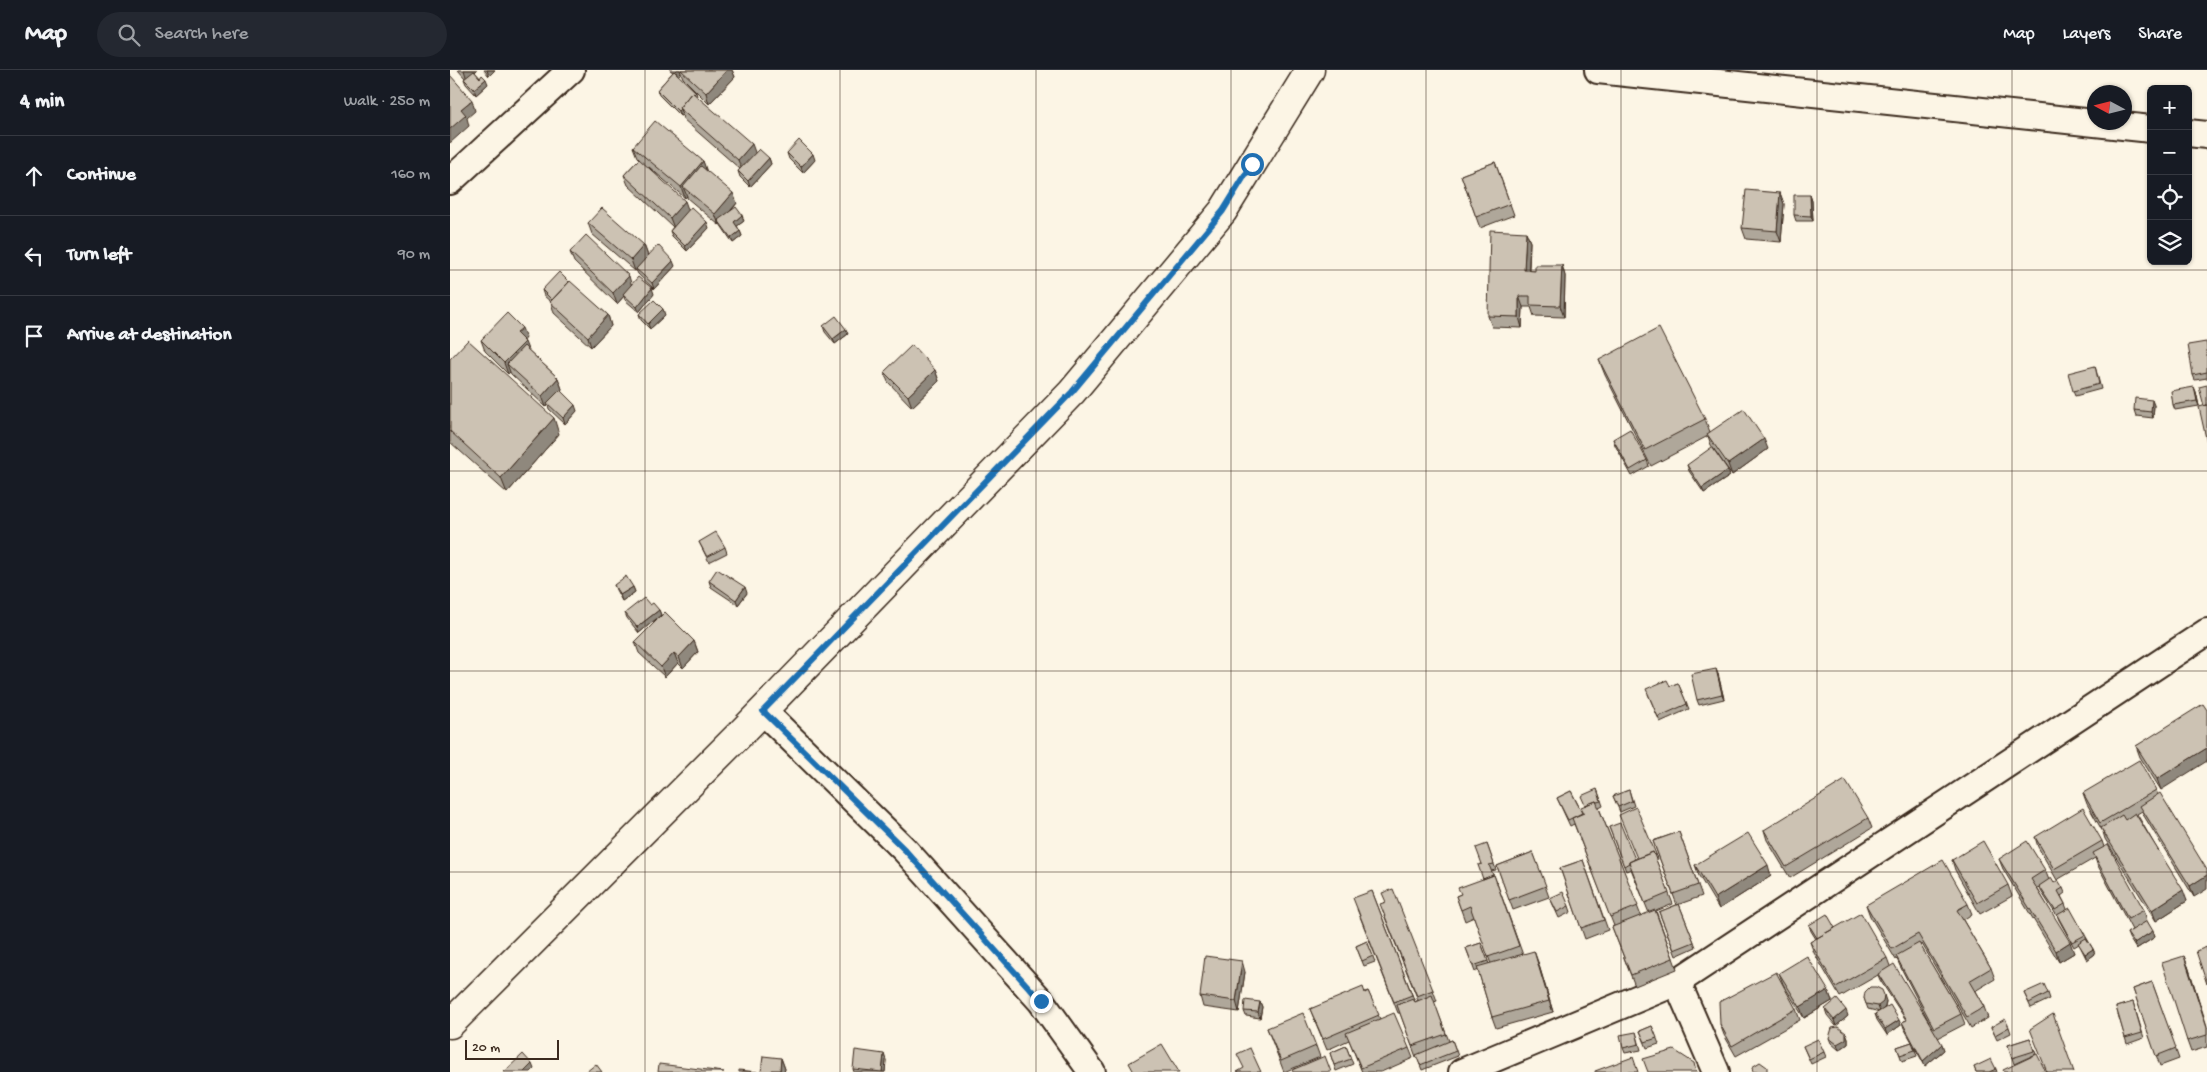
<!DOCTYPE html>
<html lang="en">
<head>
<meta charset="utf-8">
<style>
  body { margin:0; font-family:"Gochi Hand",sans-serif; background:#242831; color:#f1f3f6 }
  .controls { position:absolute; right:15px; top:15px; display:grid; overflow:hidden; border-radius:8px; box-shadow:0 1px 4px #0004 }
  .controls button { width:45px; height:45px; display:grid; place-items:center; padding:0; border:0; border-bottom:1px solid #363941; background:#171b24; color:#f1f3f6; font:25px sans-serif }
  .compass { position:absolute; left:1637px; top:15px; width:45px; height:45px; border-radius:50%; background:#171b24; box-shadow:0 1px 4px #0004; rotate:277deg }
  .scale { position:absolute; left:15px; bottom:12px; width:94px; box-sizing:border-box; padding-left:5px; border:2px solid #3b2a1e; border-top:0; font-size:14px; line-height:18px; white-space:nowrap; color:#3b2a1e; -webkit-text-stroke:4px #fcf5e5; paint-order:stroke }
  .stop { position:absolute; width:15px; height:15px; margin:-11px; border:4px solid #1f6fb2; border-radius:50%; background:#fff }
  .stop.end { background:#1f6fb2; border-color:#fff; box-shadow:0 1px 5px #0008 }
  .list { margin:0; padding:0; list-style:none }
  h2 { display:flex; justify-content:space-between; align-items:center; height:65px; margin:0; padding:0 20px; font-size:21px }
  h2 small { font-size:16px; font-weight:400; color:#9ea1a6 }
  .list li { display:grid; grid-template-columns:32px 1fr auto; gap:15px; align-items:center; box-sizing:border-box; height:80px; padding:0 20px; border-top:1px solid #363941 }
  .list b { display:block; font-size:19px; white-space:nowrap }
  .list em { font-size:16px; font-style:normal; color:#9ea1a6 }
  .icon { flex:none; width:28px; height:28px; fill:none; stroke:currentColor; stroke-width:2; stroke-linecap:round; stroke-linejoin:round }
  .map { position:relative; flex:none; width:1757px; height:1002px; overflow:hidden }
  header { display:flex; align-items:center; gap:30px; box-sizing:border-box; height:70px; padding:0 25px; background:#171b24; border-bottom:1px solid #363941 }
  header strong { font-size:24px }
  nav { display:flex; gap:28px; margin-inline-start:auto; font-size:18px }
  .search { width:350px; height:45px; background:#242831; display:flex; align-items:center; gap:12px; box-sizing:border-box; padding:0 18px; border-radius:28px; color:#9ea1a6; font-size:19px }
  main { display:flex }
  aside { flex:1; background:#171b24 }
  .map>svg:first-child { display:block }
</style>
</head>
<body>
<header>
<strong>Map</strong>
<div class="search"><svg class="icon" aria-label="search" viewBox="0 0 24 24"><circle cx="10" cy="10" r="6"/><path d="M15 15l6 6"/></svg>Search here</div>
<nav><a>Map</a><a>Layers</a><a>Share</a></nav>
</header>
<main>
<aside>
<h2>4 min<small>Walk · 250 m</small></h2>
<ul class="list">
<li><svg class="icon" aria-label="ahead" viewBox="0 0 24 24"><path d="M12 20V5M6 11l6-6 6 6"/></svg><div><b>Continue</b></div><em>160 m</em></li>
<li><svg class="icon" aria-label="left" viewBox="0 0 24 24"><path d="M17 20v-9H6M10 6l-5 5 5 5"/></svg><div><b>Turn left</b></div><em>90 m</em></li>
<li><svg class="icon" aria-label="arrive" viewBox="0 0 24 24"><path d="M6 21V4h12l-3 4 3 4H6"/></svg><div><b>Arrive at destination</b></div></li>
</ul>
</aside>
<div class="map">
<svg width="1757" height="1002" viewBox="0 0 1757 1002">
  <rect width="100%" height="100%" fill="#fcf5e5"/>
  <filter id="ink" filterUnits="userSpaceOnUse"><feTurbulence type="fractalNoise" baseFrequency=".02" numOctaves="2"/><feDisplacementMap in="SourceGraphic" scale="10" xChannelSelector="R" yChannelSelector="G"/><feConvolveMatrix kernelMatrix="1 2 1 2 8 2 1 2 1" color-interpolation-filters="sRGB"/></filter>
  <g filter="url(#ink)">
    <g fill="none" stroke-linecap="round" stroke-linejoin="round">
      <defs>
        <path id="street" d="M1148 0 1701 59
          M1738 63 1757 65
          M0 111 121 0
          M313 641 455 780 591 931 642 1002
          M1227 912 1266 1002
          M1012 1002 1227 912 1757 562"/>
        <path id="secondary" d="M0 954 295 659 622 322 773 141 860 0"/>
      </defs>
      <!-- street casing -->
      <use href="#street" stroke="#3b2a1e" stroke-width="30"/>
      <!-- secondary casing -->
      <use href="#secondary" stroke="#3b2a1e" stroke-width="31"/>
      <!-- street -->
      <use href="#street" stroke="#fcf5e5" stroke-width="26"/>
      <!-- secondary -->
      <use href="#secondary" stroke="#fcf5e5" stroke-width="28"/>
    </g>
    <!-- wall -->
    <path fill="#afa79a" stroke="#3b2a1e" d="M8 0H27L25 2 30 8 38 14 26 25 16 14 14 9 15 8Z
      M34 0H45L39 6Z
      M220 0H282L285 7 259 34 233 8 231 3 228 6 246 22 247 26 305 83 319 88 321 94 300 117 290 107 288 101 290 99 233 49 232 45 230 46 209 25 207 20 223 2Z
      M183 77 253 91 256 101 287 133 281 141 294 151 287 156 290 161 292 166 283 173 270 154 269 155 237 128V126L235 128 199 97 239 140 259 158 237 181 222 166 220 161 223 157 178 115 174 105 189 89 187 87Z
      M337 83 365 90 353 103 339 89Z
      M1045 92 1064 145 1030 158 1011 105Z
      M1330 123 1334 134 1331 172 1296 169 1292 158Z
      M1360 125 1362 131 1363 151H1346L1344 145Z
      M138 153 194 175 198 186 225 196 204 219 188 204 186 200 185 201 142 164Z
      M1076 162 1080 172 1079 200 1085 201 1112 195 1115 206 1114 247 1084 246 1081 237H1073L1072 258 1042 257 1038 246Z
      M120 182 182 214 204 224 189 242 175 230 174 226 167 234 124 192Z
      M119 212 158 245 161 256 141 277 104 243 101 232 94 226 92 220Z
      M189 244 215 245 200 259 191 250Z
      M373 256 398 264 385 274 375 262Z
      M76 268 74 271 77 279 108 308 112 319 111 321 127 341 115 354 99 339 98 335 96 337 61 304 60 302 58 304 35 281 31 270Z
      M1757 275V308L1745 310 1743 305Z
      M0 289 109 364 57 423 0 372Z
      M1149 290 1255 349 1260 362 1318 379 1282 405 1261 375 1258 366 1201 396 1155 305Z
      M1645 296 1651 319 1625 326 1623 321Z
      M485 300 489 311 462 337 438 312 434 302Z
      M1744 317 1746 322 1749 336 1725 340 1723 335Z
      M1704 335 1703 348 1686 346 1684 340Z
      M1163 369 1197 390 1199 396 1182 406 1165 375Z
      M1237 395 1280 406 1254 423 1239 401Z
      M249 472 275 477 277 483 259 492Z
      M259 511 297 523 288 535 261 517Z
      M164 515 183 517 185 522 172 531 166 520Z
      M200 535 209 540 211 545 189 563 177 548 175 543Z
      M244 571 248 582 233 598 228 593 215 607 189 583 185 572Z
      M1268 604 1274 629 1249 635 1247 630Z
      M1228 613 1239 639 1210 652 1198 624Z
      M1757 640 1711 720 1690 687 1686 676Z
      M1147 719 1153 736 1149 738 1191 846 1199 843 1181 799 1176 801 1159 757 1185 789 1206 784 1208 789 1206 790 1223 834 1206 841 1227 899 1185 916 1162 857 1164 856 1124 754 1120 756 1107 728 1121 721 1133 744 1134 743 1135 735Z
      M1179 720 1184 736 1170 742 1163 726Z
      M1706 720 1744 827 1694 746 1692 741 1687 744 1737 831 1706 851 1655 769 1653 762 1637 734 1633 723Z
      M1418 748 1422 758 1340 808 1317 770 1314 760Z
      M1229 762 1252 826 1227 835 1203 771Z
      M1585 767 1652 771 1654 777 1694 840 1697 851 1705 867 1686 879 1679 868 1677 863 1682 860 1647 794 1645 788 1607 810 1588 777Z
      M1037 774 1046 800 1041 801 1043 805H1044L1073 885 1088 892 1103 942 1046 958 1042 947 1028 900 1025 902 1016 878 1031 873 1039 894H1041L1024 847 1015 851 1006 826 1011 824 1033 809 1032 794Z
      M1083 782 1099 827 1063 840 1047 796Z
      M1549 789 1595 800 1599 810 1613 818 1615 823 1611 826 1615 834 1617 839 1635 865 1643 879 1645 884 1637 890 1629 874 1624 877 1609 850 1607 845V846L1591 821 1590 817 1587 818 1624 883 1609 892 1553 799Z
      M1133 790 1158 860 1135 869 1110 798Z
      M1502 790 1558 815 1562 826 1530 844 1505 800Z
      M1245 795 1321 806 1269 839 1249 806Z
      M922 821 965 932 968 930 934 845 983 920 987 931 984 932 999 971 1002 970 1008 986 972 1000 967 987H966L950 943H948L907 839Z
      M1100 828 1119 836 1121 842 1109 848Z
      M1229 834 1246 877 1226 886 1209 842Z
      M1518 834 1522 844 1513 850 1541 898 1545 909 1525 921 1534 937 1538 948 1521 958 1472 874 1470 875 1511 944 1515 954 1488 968 1494 980 1475 996 1464 976 1467 986 1452 991 1447 977 1462 972 1454 958 1452 952 1456 950 1430 910 1428 905 1390 927 1364 883 1360 872 1366 869 1361 861 1359 855 1385 858 1437 888 1440 896 1479 952 1450 896 1447 889 1446 890 1420 846 1416 835Z
      M917 871 925 892 914 896 906 876Z
      M1738 896 1757 956V977L1741 982 1737 971Z
      M795 902 789 942 753 937 750 926Z
      M1329 903 1378 920 1382 931 1354 948 1333 914Z
      M1702 912 1729 989 1710 996 1683 919Z
      M918 921 930 949 959 978 963 988 931 1002H912L899 970 877 980 860 939Z
      M1574 923H1598L1600 929 1581 938Z
      M1414 928 1436 931 1435 937 1431 941 1451 955 1437 965 1427 950 1425 944 1430 942 1418 939Z
      M810 932 812 937 810 948 796 946 794 941Z
      M1683 932 1694 968 1677 974 1666 937Z
      M1346 939 1350 950 1286 986 1274 965 1270 954Z
      M1375 939 1398 946 1386 956 1377 945Z
      M1202 956 1209 974 1197 978 1190 961Z
      M1541 957H1559L1561 963 1547 970Z
      M817 958 866 976 870 987 834 1002Z
      M1186 962 1191 980 1175 983 1173 978Z
      M1396 963 1398 968V974L1389 980 1381 973 1379 968Z
      M1580 968 1586 984 1564 994 1558 975Z
      M896 976 903 994 886 1001 880 983Z
      M1353 976 1374 982 1376 987 1361 994Z
      M331 988 335 999 334 1002H311Z
      M436 990 435 1002H404L403 999Z
      M1524 997 1546 999 1547 1002H1526Z"/>
    <!-- shaded-wall -->
    <path fill="#8f887d" stroke="#3b2a1e" d="M14 0H27L17 10Z
      M37 0H45L39 6Z
      M227 0H230L231 3 228 6 226 1Z
      M277 0H282L285 7 259 34 256 23Z
      M36 9 38 14 26 25 24 19Z
      M22 30 25 41 17 48 19 56 0 73V59L11 39Z
      M230 39 232 45 230 46 228 41Z
      M302 74 306 85 292 100 288 90Z
      M363 84 365 90 353 103 351 97Z
      M319 88 321 94 300 117 298 111Z
      M253 91 257 102 233 117 237 126 235 128 231 117Z
      M283 123 287 133 270 153 268 150 270 154 269 155 265 144Z
      M1330 123 1334 134 1331 172 1327 161Z
      M1360 125 1362 131 1363 151 1361 146Z
      M235 131 239 142 224 158 220 148Z
      M292 145 294 151 286 157 284 152Z
      M257 152 259 158 237 181 235 176Z
      M290 161 292 166 283 173 281 168Z
      M1076 162 1080 172 1078 211 1074 200Z
      M194 175 198 186 185 201 181 190Z
      M223 191 225 196 204 219 202 213Z
      M1112 195 1115 206 1114 247 1110 236Z
      M179 206 182 217 173 224 174 226 167 234 163 223Z
      M202 218 204 224 189 242 187 237Z
      M1069 226 1073 237 1072 258 1069 247Z
      M213 239 215 245 200 259 198 254Z
      M158 245 161 256 141 277 138 267Z
      M72 258 76 268 70 274 66 263Z
      M396 259 398 264 385 274 383 269Z
      M75 272 79 282 57 294 60 302 58 304 54 293Z
      M485 300 489 311 462 337 458 326Z
      M108 308 112 319 98 334 97 333 98 335 96 337 92 326Z
      M1744 317 1746 322 1749 336 1747 331Z
      M1702 330 1704 335 1703 348 1701 342Z
      M125 335 127 341 115 354 113 348Z
      M104 348 109 364 57 423 51 408Z
      M1314 369 1318 379 1282 405 1278 394Z
      M1278 400 1280 406 1254 423 1252 418Z
      M183 517 185 522 172 531 170 525Z
      M295 517 297 523 288 535 286 530Z
      M209 540 211 545 189 563 187 557Z
      M244 571 248 582 233 598 229 587Z
      M224 583 228 593 215 607 211 597Z
      M1266 599 1268 604 1274 629 1272 624Z
      M1757 678V691L1711 720 1707 709Z
      M1318 795 1321 806 1269 839 1265 828Z
      M1757 805V819L1744 827 1740 816Z
      M1733 820 1737 831 1706 851 1702 840Z
      M1703 861 1705 867 1686 879 1684 873Z
      M1620 872 1624 883 1609 892 1606 881Z
      M1643 879 1645 884 1637 890 1635 884Z
      M1084 881 1088 892 1103 942 1099 931Z
      M1734 886 1738 896 1757 958Z
      M792 891 795 902 789 942 786 931Z
      M1378 920 1382 931 1354 948 1350 937Z
      M1434 925 1436 931 1435 937 1430 942 1428 936Z
      M810 932 812 937 810 948 808 942Z
      M1396 940 1398 946 1386 956 1384 950Z
      M1449 950 1451 955 1437 965 1435 959Z
      M1396 963 1398 968V974L1389 980 1387 974Z
      M1492 974 1494 980 1475 996 1473 991Z
      M434 984 436 990 435 1002H432Z
      M331 988 335 999 334 1002H330V1000Z
      M82 994 84 999 81 1002H74Z"/>
    <!-- building -->
    <path fill="#ccc2b3" stroke="#3b2a1e" d="M231 0H277L256 23Z
      M24 1 30 8 32 5 36 9 24 19 14 9Z
      M224 1 246 22 244 24 242 22 229 38 230 39 228 41 207 20Z
      M0 5 22 30 11 39 16 45 0 59Z
      M242 22 302 74 288 90 229 38Z
      M205 51 253 91 231 117 183 77Z
      M349 70 363 84 351 97 337 83Z
      M309 79 319 88 298 111 288 101Z
      M189 89 235 131 220 148 174 105Z
      M1045 92 1060 134 1026 147 1011 105Z
      M251 96 283 123 265 144 233 117Z
      M1296 120 1330 123 1327 161 1292 158Z
      M1344 125H1360L1361 146 1344 145Z
      M241 137 257 152 235 176 220 161Z
      M286 137 292 145 284 152 290 161 281 168 268 150Z
      M152 138 194 175 181 190 138 153Z
      M1040 160 1076 162 1074 200 1085 201V195H1112L1110 236 1080 235V226H1069V247L1038 246Z
      M136 165 179 206 163 223 120 182Z
      M208 175 223 191 202 213 186 199Z
      M109 202 119 212 102 230 92 220Z
      M188 207 202 218 187 237 173 224Z
      M120 211 158 245 138 267 100 232Z
      M204 230 213 239 198 254 189 244Z
      M57 243 72 258 66 263 75 272 54 293 31 270Z
      M386 246 396 259 383 269 373 256Z
      M1209 258 1255 349 1195 380 1149 290Z
      M18 270 104 348 51 408 0 361V289Z
      M1756 272 1757 277V302L1743 305 1738 275Z
      M462 275 485 300 458 326 434 302Z
      M74 276 108 308 92 326 57 294Z
      M1645 296 1649 314 1623 321 1618 303Z
      M1757 315V335L1754 336 1749 317Z
      M1744 317 1747 331 1723 335 1721 321Z
      M110 320 125 335 113 348 97 333Z
      M1685 328 1702 330 1701 342 1684 340Z
      M1757 335V373L1749 337Z
      M1294 339 1314 369 1278 394 1257 364Z
      M1180 359 1197 390 1180 400 1163 369Z
      M1262 377 1278 400 1252 418 1237 395Z
      M266 462 275 477 257 487 249 472Z
      M267 499 295 517 286 530 259 511Z
      M176 506 183 517 170 525 164 515Z
      M194 528 200 535 203 533 209 540 187 557 175 543Z
      M215 542 244 571 229 587 224 583 211 597 185 572Z
      M1266 599 1272 624 1247 630 1241 604Z
      M1217 610 1220 616 1228 613 1237 634 1208 647 1196 619Z
      M1753 634 1757 640V678L1707 709 1686 676Z
      M1689 690 1706 720 1650 753 1633 723Z
      M1395 710 1418 748 1336 797 1314 760Z
      M1147 719 1151 731 1147 732 1146 731 1135 735 1131 726Z
      M1179 720 1182 731 1168 737 1163 726Z
      M1121 721 1132 743 1118 750 1107 728Z
      M1710 723 1757 800V805L1740 816 1690 736Z
      M1146 731 1188 836 1160 847 1122 748 1134 743 1131 737Z
      M1186 737 1206 784 1204 785 1203 782 1187 788 1169 745Z
      M1633 738 1652 771 1604 799 1585 767Z
      M1685 743 1733 820 1702 840 1651 758 1672 745 1675 750Z
      M1170 753 1185 789 1179 792V793L1174 796 1159 757Z
      M1229 762 1248 815 1223 824 1203 771Z
      M1298 763 1318 795 1265 828 1245 795Z
      M1533 771 1558 815 1527 833 1502 790Z
      M1577 771 1595 800 1581 809 1620 872 1606 881 1549 789Z
      M1037 774 1044 794 1039 795 1043 805 1033 809 1028 795 1032 794 1026 778Z
      M1658 775 1694 840 1678 849 1643 783Z
      M1083 782 1096 816 1059 830 1047 796Z
      M1203 782 1219 823 1195 833 1179 792Z
      M1133 790 1154 850 1131 858 1110 798Z
      M1493 790 1518 834 1507 840 1541 898 1519 911 1534 937 1517 947 1468 864 1442 879 1416 835Z
      M1044 805 1069 876 1038 887 1020 836 1011 840 1006 826 1011 824 1008 818Z
      M1601 808 1604 813 1608 810 1613 818 1608 821 1615 834 1605 840 1589 816Z
      M943 819 983 920 967 926 930 834 936 832 932 823Z
      M922 821 962 925 944 932 903 828Z
      M1113 822 1119 836 1107 842 1100 828Z
      M1229 834 1244 872 1224 880 1209 842Z
      M1620 838 1635 865 1622 872 1607 845Z
      M1205 840 1223 888 1181 905 1162 857Z
      M1411 843 1437 888 1386 917 1360 872Z
      M1377 844 1385 858 1367 868 1359 855Z
      M1697 851 1703 861 1684 873 1677 863Z
      M1636 868 1643 879 1635 884 1628 873Z
      M917 871 923 886 912 891 906 876Z
      M1031 873 1038 891 1023 896 1016 878Z
      M1469 873 1511 944 1484 958 1446 886Z
      M1757 877V914L1746 881Z
      M1084 881 1099 931 1042 947 1027 897Z
      M755 886 792 891 786 931 750 926Z
      M1357 886 1378 920 1350 937 1329 903Z
      M1734 886 1757 958V965L1737 971 1712 893Z
      M1444 894 1492 974 1473 991 1452 952 1457 950 1428 904Z
      M1326 902 1346 939 1282 976 1270 954 1269 932Z
      M1702 912 1726 978 1706 986 1683 919Z
      M1594 914 1598 923 1579 933 1574 923Z
      M913 917 915 923 918 921 929 945 873 969 860 939Z
      M1420 917H1426L1432 920 1434 925 1433 932 1428 936 1416 934 1414 928 1415 922Z
      M982 925 996 964 962 976 947 935 963 929 965 932Z
      M1387 929 1396 940 1384 950 1375 939Z
      M795 930 810 932 808 942 794 941Z
      M1683 932 1692 963 1675 968 1666 937Z
      M1440 935 1449 950 1435 959 1425 944Z
      M853 943 866 976 831 991 817 958Z
      M944 943 959 978 911 998 896 963Z
      M1603 944 1624 1002H1597L1580 959Z
      M1555 949 1559 957 1545 965 1541 957Z
      M1202 956 1207 968 1195 972 1190 961Z
      M1388 957 1396 963V969L1387 974 1379 968 1382 958Z
      M1186 962 1189 974 1173 978 1170 965Z
      M1580 968 1584 981 1562 988 1558 975Z
      M1368 969 1374 982 1359 989 1353 976Z
      M1002 970 1006 981 970 995 966 985Z
      M1462 972 1465 980 1450 985 1447 977Z
      M712 974 729 1002H684L679 993Z
      M896 976 901 989 884 995 880 983Z
      M800 978 811 1002H787L794 998 787 984Z
      M405 980 434 984 432 1002 403 999Z
      M1224 980 1244 993 1246 1002H1198L1193 989Z
      M73 984 82 994 74 1002H54Z
      M1587 984 1596 1002H1554L1553 1000Z
      M313 986 331 988 330 1000H322V1002H311Z
      M875 986 881 1002H843L842 1000Z
      M1183 987 1188 1002H1145V1001Z
      M1541 989 1546 999 1539 1002H1526L1524 997Z
      M1310 992 1317 997V1002H1303L1302 997Z
      M146 994 152 1002H136Z
      M209 994 274 1002H208Z
      M289 1000 307 1002H289Z"/>
  </g>
  <g fill="none" stroke-linecap="round" stroke-linejoin="round" filter="url(#ink)">
    <!-- route -->
    <path stroke="#1f6fb2" stroke-width="6" d="M591 931 455 780 313 641 622 322 773 141 802 94"/>
  </g>
  <!-- grid -->
  <path fill="none" stroke="#3b2a1e" stroke-width="1" stroke-opacity="0.55" d="M195 0V1002M390 0V1002M586 0V1002M781 0V1002M976 0V1002M1171 0V1002M1367 0V1002M1562 0V1002M0 200H1757M0 401H1757M0 601H1757M0 802H1757"/>
</svg>
<div class="controls">
<button>+</button>
<button>−</button>
<button><svg class="icon" aria-label="locate" viewBox="0 0 24 24"><circle cx="12" cy="12" r="6"/><path d="M12 2v4M12 18v4M2 12h4M18 12h4"/></svg></button>
<button><svg class="icon" aria-label="layers" viewBox="0 0 24 24"><path d="M12 4l9 5-9 5-9-5zM3 14l9 5 9-5"/></svg></button>
</div>
<svg class="compass" viewBox="-18 -18 36 36"><path d="M0-13l5 13h-10z" fill="#e53935"/><path d="M0 13l5-13h-10z" fill="#9ea1a6"/></svg>
<div class="scale">20 m</div>
<div class="stop" style="left:802px;top:94px"></div>
<div class="stop end" style="left:591px;top:931px"></div>
</div>
</main>
</body>
</html>
